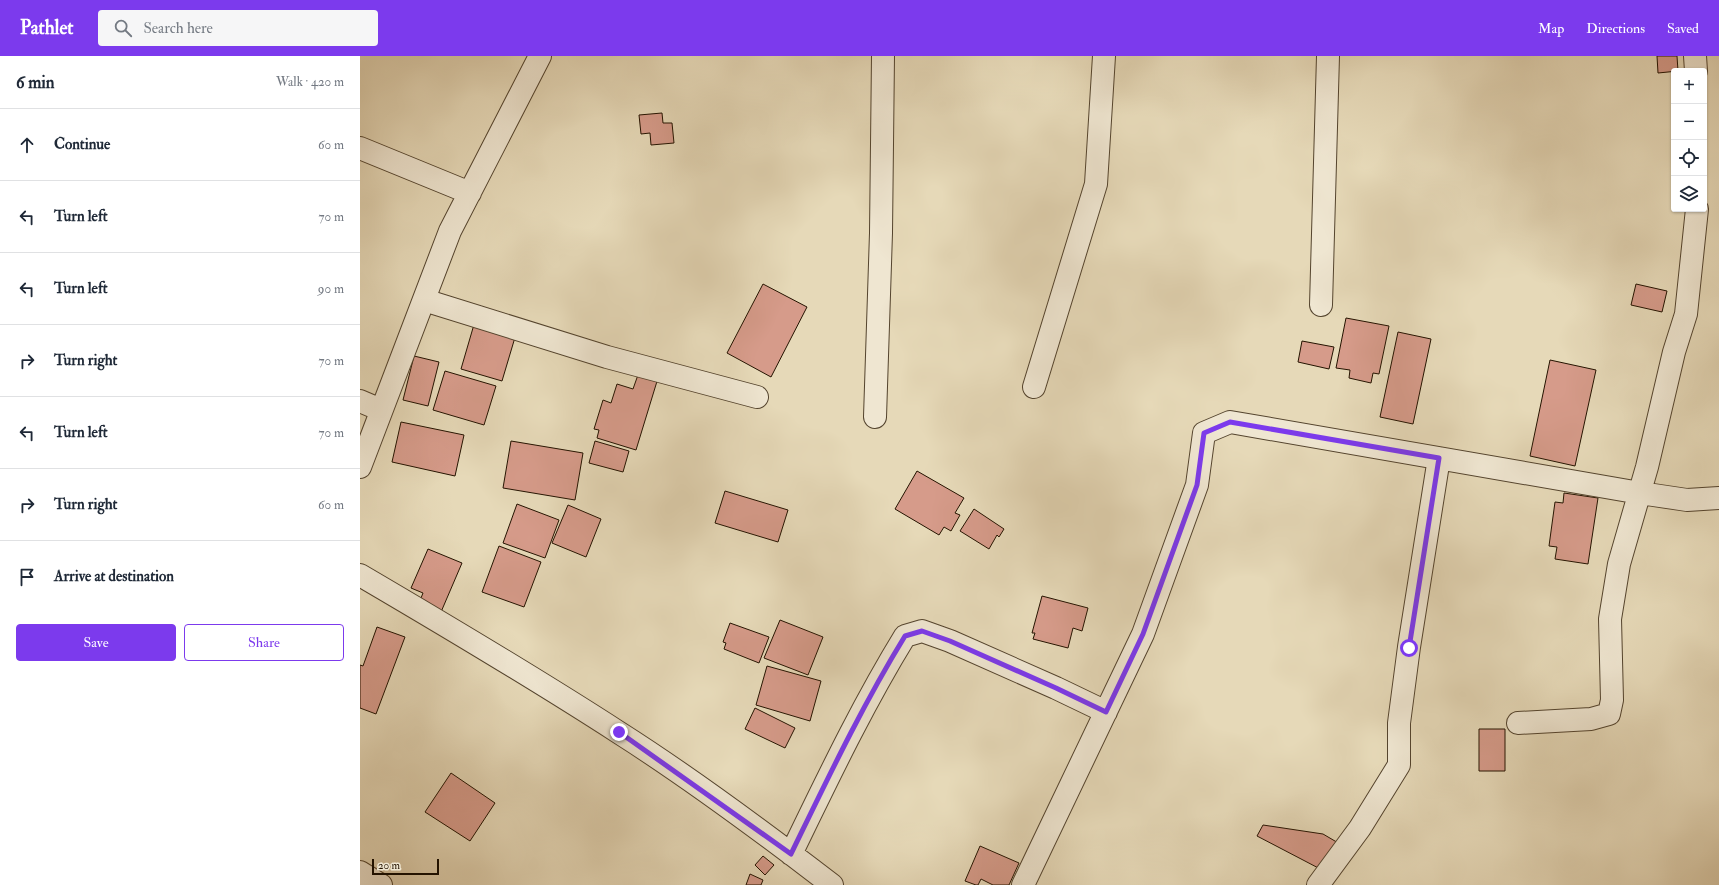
<!DOCTYPE html>
<html lang="en">
<head>
<meta charset="utf-8">
<style>
  body { margin:0; font-family:"IM FELL Double Pica",serif; background:#f6f6f7; color:#1f2937 }
  .controls { position:absolute; right:12px; top:12px; display:grid; overflow:hidden; border-radius:4px; box-shadow:0 1px 3px #0004 }
  .controls button { width:36px; height:36px; display:grid; place-items:center; padding:0; border:0; border-bottom:1px solid #e0e1e3; background:#fff; color:#1f2937; font:20px sans-serif }
  .scale { position:absolute; left:12px; bottom:10px; width:67px; box-sizing:border-box; padding-left:4px; border:2px solid #241300; border-top:0; font-size:11px; line-height:14px; white-space:nowrap; color:#241300; -webkit-text-stroke:3px #efe6d1; paint-order:stroke }
  .stop { position:absolute; width:12px; height:12px; margin:-9px; border:3px solid #7c3aed; border-radius:50%; background:#fff }
  .stop.end { background:#7c3aed; border-color:#fff; box-shadow:0 1px 4px #0008 }
  .list { margin:0; padding:0; list-style:none }
  h2 { display:flex; justify-content:space-between; align-items:center; height:52px; margin:0; padding:0 16px; font-size:17px }
  h2 small { font-size:13px; font-weight:400; color:#747a83 }
  .list li { display:grid; grid-template-columns:26px 1fr auto; gap:12px; align-items:center; box-sizing:border-box; height:72px; padding:0 16px; border-top:1px solid #e0e1e3 }
  .list b { display:block; font-size:15px; white-space:nowrap }
  .list em { font-size:13px; font-style:normal; color:#747a83 }
  .actions { display:flex; gap:8px; padding:12px 16px }
  .actions a { flex:1; padding:9px 0; border:1px solid #7c3aed; border-radius:4px; text-align:center; font-size:14px; color:#7c3aed }
  .actions .main { background:#7c3aed; color:#fff }
  .icon { flex:none; width:22px; height:22px; fill:none; stroke:currentColor; stroke-width:2; stroke-linecap:round; stroke-linejoin:round }
  .map { position:relative; flex:none; width:1359px; height:829px; overflow:hidden }
  header { display:flex; align-items:center; gap:24px; box-sizing:border-box; height:56px; padding:0 20px; background:#7c3aed; color:#fff }
  header strong { font-size:19px }
  nav { display:flex; gap:22px; margin-inline-start:auto; font-size:14px }
  .search { width:280px; height:36px; background:#f6f6f7; display:flex; align-items:center; gap:10px; box-sizing:border-box; padding:0 14px; border-radius:4px; color:#747a83; font-size:15px }
  main { display:flex }
  aside { flex:1; background:#fff }
  .map>svg:first-child { display:block }
</style>
</head>
<body>
<header>
<strong>Pathlet</strong>
<div class="search"><svg class="icon" aria-label="search" viewBox="0 0 24 24"><circle cx="10" cy="10" r="6"/><path d="M15 15l6 6"/></svg>Search here</div>
<nav><a>Map</a><a>Directions</a><a>Saved</a></nav>
</header>
<main>
<aside>
<h2>6 min<small>Walk · 420 m</small></h2>
<ul class="list">
<li><svg class="icon" aria-label="ahead" viewBox="0 0 24 24"><path d="M12 20V5M6 11l6-6 6 6"/></svg><div><b>Continue</b></div><em>60 m</em></li>
<li><svg class="icon" aria-label="left" viewBox="0 0 24 24"><path d="M17 20v-9H6M10 6l-5 5 5 5"/></svg><div><b>Turn left</b></div><em>70 m</em></li>
<li><svg class="icon" aria-label="left" viewBox="0 0 24 24"><path d="M17 20v-9H6M10 6l-5 5 5 5"/></svg><div><b>Turn left</b></div><em>90 m</em></li>
<li><svg class="icon" aria-label="right" viewBox="0 0 24 24"><path d="M7 20v-9h11M14 6l5 5-5 5"/></svg><div><b>Turn right</b></div><em>70 m</em></li>
<li><svg class="icon" aria-label="left" viewBox="0 0 24 24"><path d="M17 20v-9H6M10 6l-5 5 5 5"/></svg><div><b>Turn left</b></div><em>70 m</em></li>
<li><svg class="icon" aria-label="right" viewBox="0 0 24 24"><path d="M7 20v-9h11M14 6l5 5-5 5"/></svg><div><b>Turn right</b></div><em>60 m</em></li>
<li><svg class="icon" aria-label="arrive" viewBox="0 0 24 24"><path d="M6 21V4h12l-3 4 3 4H6"/></svg><div><b>Arrive at destination</b></div></li>
</ul>
<div class="actions"><a class="main">Save</a><a>Share</a></div>
</aside>
<div class="map">
<svg width="1359" height="829" viewBox="0 0 1359 829">
  <rect width="100%" height="100%" fill="#e6d9b8"/>
  <filter id="stains"><feTurbulence type="fractalNoise" baseFrequency=".005" numOctaves="4"/><feColorMatrix values="0 0 0 0 .2 0 0 0 0 .09 0 0 0 0 .02 0 0 0 .5 -.17"/></filter>
  <radialGradient id="worn" r=".72"><stop offset=".6" stop-color="#630" stop-opacity="0"/><stop offset="1" stop-color="#630" stop-opacity=".3"/></radialGradient>
  <!-- building -->
  <path fill="#d69b8a" stroke="#241300" d="M1297 0H1317L1318 15 1298 17Z
    M302 57 303 67H312L314 87 291 89 290 77 281 78 279 59Z
    M403 228 447 251 411 321 367 297Z
    M1276 228 1307 235 1302 256 1271 249Z
    M986 262 1029 270 1019 318 1013 317 1011 327 989 322 990 314 976 312Z
    M115 265 156 278 142 325 101 313Z
    M1038 276 1071 283 1053 368 1020 361Z
    M942 285 974 291 969 313 938 306Z
    M54 300 79 306 68 350 43 344Z
    M1190 304 1236 314 1215 410 1170 400Z
    M85 315 136 330 124 369 73 354Z
    M279 316 298 322 276 394 237 382 239 374 234 373 243 344 251 347 257 328 273 333Z
    M41 366 104 379 95 420 32 406Z
    M151 385 223 397 215 444 143 432Z
    M235 385 269 395 263 416 229 407Z
    M557 415 604 442 595 457 600 459 591 475 584 471 579 479 535 453Z
    M365 435 428 454 418 486 355 467Z
    M1204 437 1238 442 1228 508 1195 503 1197 491 1189 490 1195 446 1203 447Z
    M157 448 199 464 185 502 143 487Z
    M208 449 241 463 226 501 192 487Z
    M614 453 644 473 639 481 637 479 629 493 600 475Z
    M139 490 181 506 164 551 122 536Z
    M68 493 102 507 81 556 59 547 63 537 51 532Z
    M682 540 728 552 722 575 713 572 708 592 673 583 675 577H672Z
    M420 564 463 581 448 619 404 602Z
    M370 567 409 581 399 607 364 593 366 587 363 586Z
    M17 571 45 581 16 658 0 652V609L3 610Z
    M407 610 461 625 450 665 396 649Z
    M395 652 435 672 425 692 385 673Z
    M1119 673H1145V715H1119Z
    M91 717 135 747 110 785 65 756Z
    M903 769 963 778 980 788 966 816 897 780Z
    M620 790 659 807 649 829H633L621 823 618 829H616L605 825Z
    M403 800 414 809 405 819 395 809Z
    M390 818 403 824 401 829H386Z"/>
  <g fill="none" stroke-linecap="round" stroke-linejoin="round">
    <defs>
      <path id="minor" d="M1335 0 1336 15
        M0 92 110 137
        M64 244 247 301 397 341
        M961 249 968 0
        M674 331 736 128 744 0
        M0 345 21 354
        M515 361 521 177 523 0
        M0 411 90 175 180 0
        M0 519C87 570 173 621 258 676 332 723 403 776 472 829
        M1158 667 1231 663 1249 658 1252 644 1250 563 1259 508 1287 411 1314 296 1326 258 1337 153
        M431 798C467 724 502 650 545 580L562 575 590 585 696 632 746 656
        M0 816 21 829
        M663 829 783 578 837 429 844 377 870 366 1280 437 1327 444 1359 442
        M958 829 1000 772 1039 709V667L1049 591 1079 402"/>
    </defs>
    <!-- minor casing -->
    <use href="#minor" stroke="#54442e" stroke-width="24"/>
    <!-- minor -->
    <use href="#minor" stroke="#efe6d1" stroke-width="22"/>
  </g>
  <g fill="none" stroke-linecap="round" stroke-linejoin="round">
    <!-- route -->
    <path stroke="#7c3aed" stroke-width="5" d="M259 676 431 798C467 724 502 650 545 580L562 575 590 585 696 632 746 656 783 578 837 429 844 377 870 366 1079 402 1049 592"/>
  </g>
  <rect width="100%" height="100%" filter="url(#stains)"/>
  <rect width="100%" height="100%" fill="url(#worn)"/>
</svg>
<div class="controls">
<button>+</button>
<button>−</button>
<button><svg class="icon" aria-label="locate" viewBox="0 0 24 24"><circle cx="12" cy="12" r="6"/><path d="M12 2v4M12 18v4M2 12h4M18 12h4"/></svg></button>
<button><svg class="icon" aria-label="layers" viewBox="0 0 24 24"><path d="M12 4l9 5-9 5-9-5zM3 14l9 5 9-5"/></svg></button>
</div>
<div class="scale">20 m</div>
<div class="stop" style="left:1049px;top:592px"></div>
<div class="stop end" style="left:259px;top:676px"></div>
</div>
</main>
</body>
</html>
